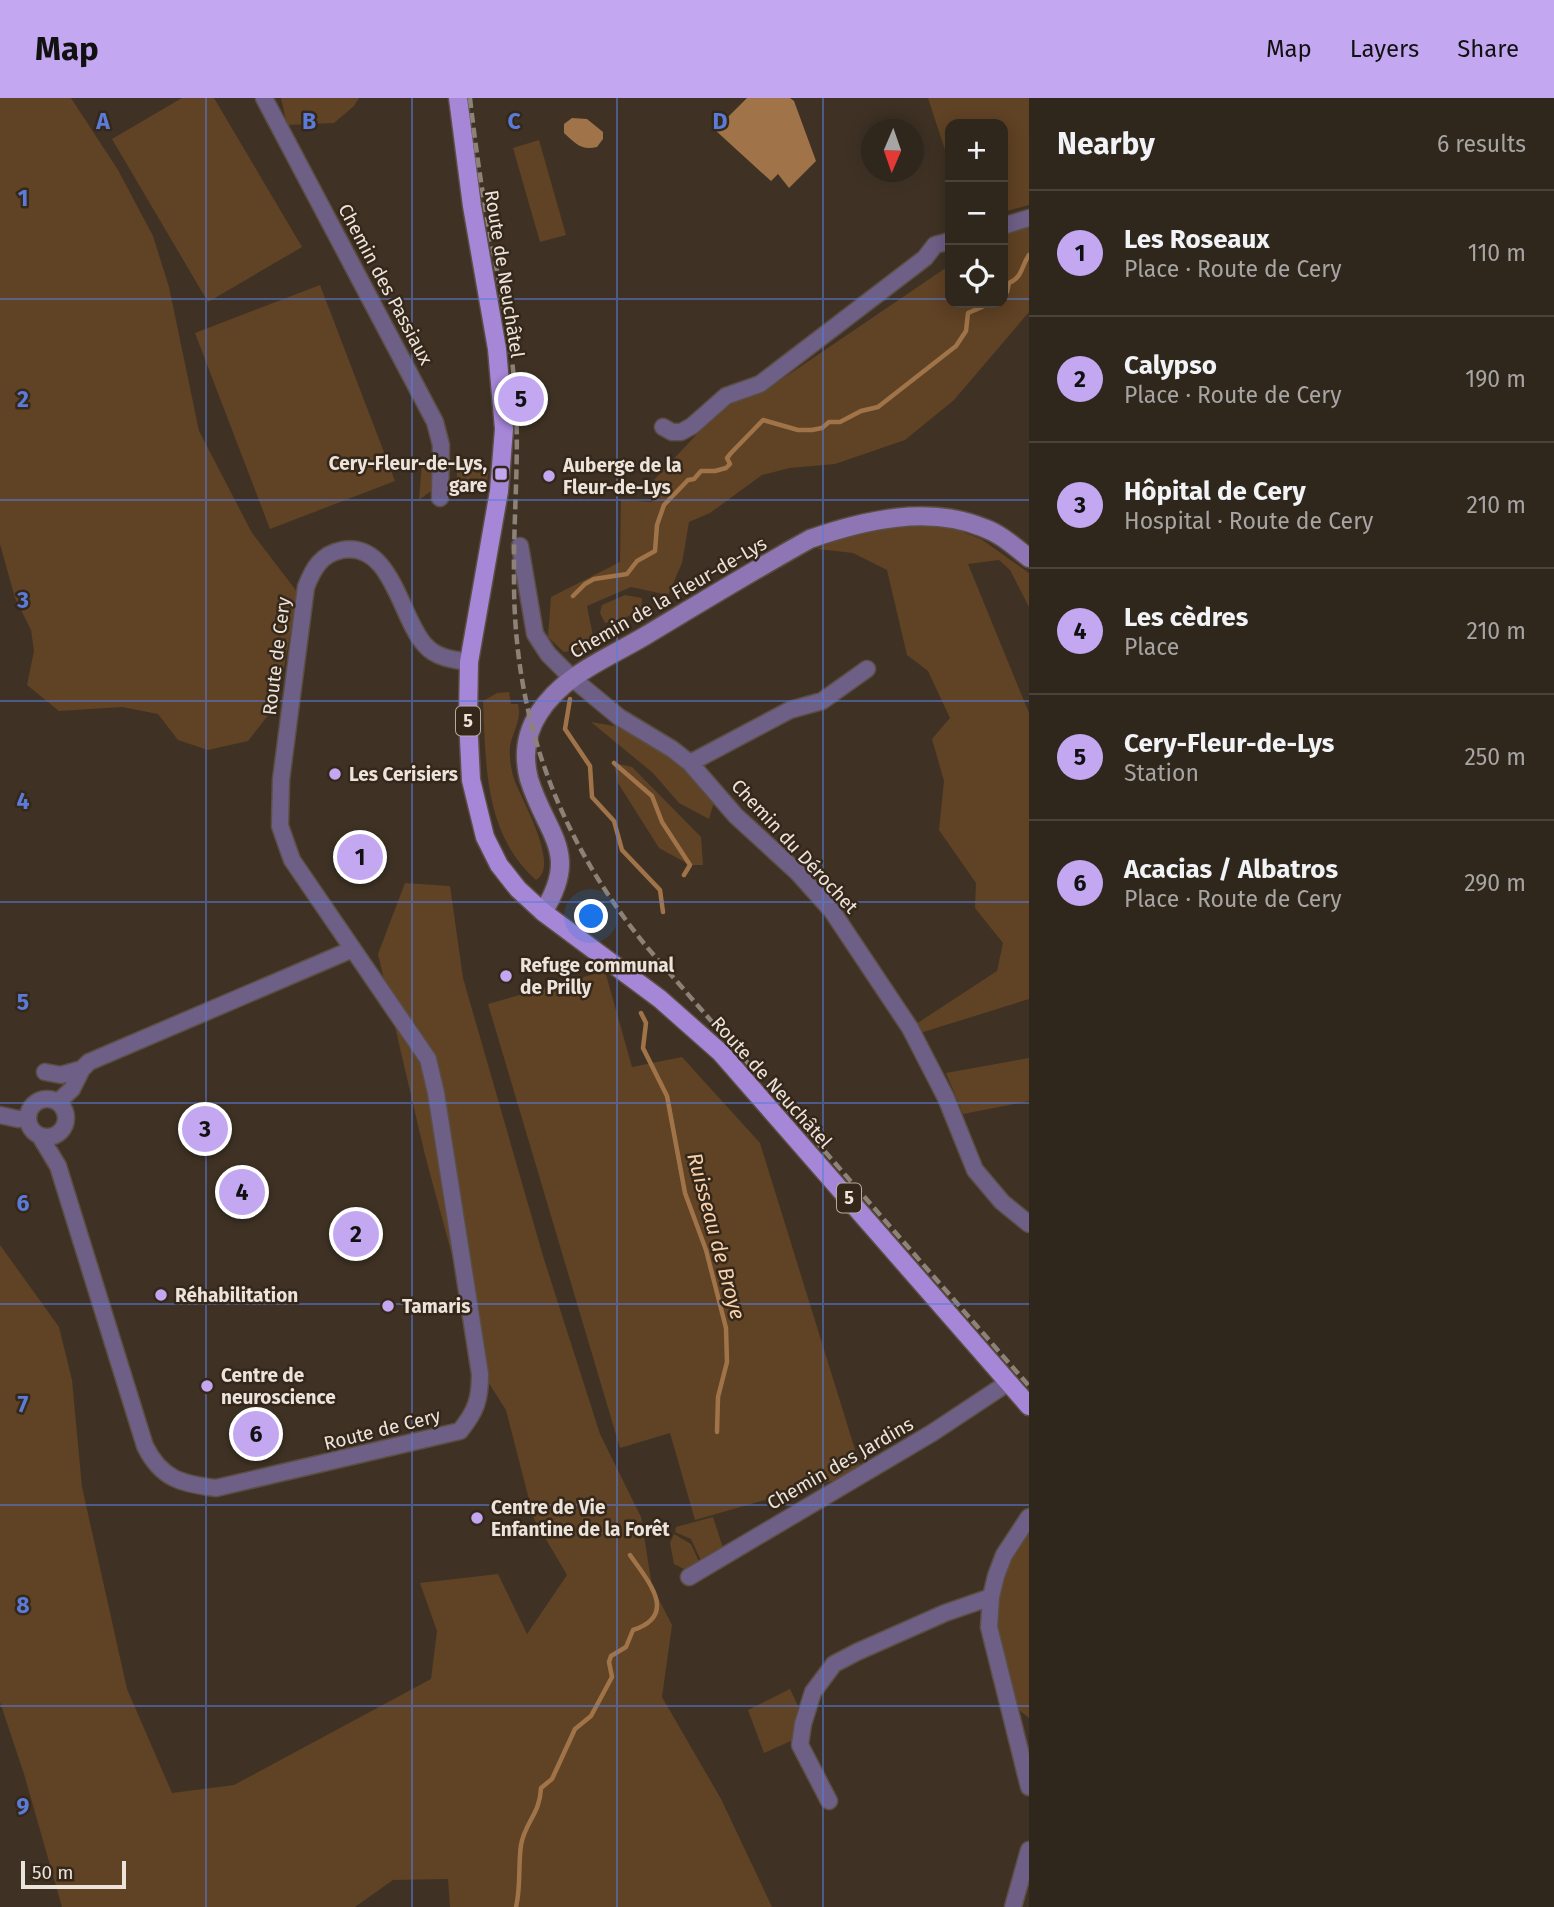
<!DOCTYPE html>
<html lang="en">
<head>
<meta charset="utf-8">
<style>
  body { margin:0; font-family:"Fira Sans",sans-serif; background:#3b3229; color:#f1f3f6 }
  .controls { position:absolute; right:21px; top:21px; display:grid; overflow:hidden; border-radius:14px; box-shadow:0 4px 18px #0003 }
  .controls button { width:63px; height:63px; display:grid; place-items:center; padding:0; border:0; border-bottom:2px solid #4a433b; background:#2f261c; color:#f1f3f6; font:35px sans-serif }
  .compass { position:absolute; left:861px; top:21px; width:63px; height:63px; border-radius:50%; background:#2f261c; box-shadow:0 4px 18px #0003; rotate:182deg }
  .scale { position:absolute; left:21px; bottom:18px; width:105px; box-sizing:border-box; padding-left:7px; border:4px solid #ece3db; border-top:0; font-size:19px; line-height:24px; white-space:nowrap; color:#ece3db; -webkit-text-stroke:5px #35281b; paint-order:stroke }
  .you { position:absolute; left:592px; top:819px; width:24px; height:24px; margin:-18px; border:5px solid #fff; border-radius:50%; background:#1a73e8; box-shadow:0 0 0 10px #1a73e833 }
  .badge { display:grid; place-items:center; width:46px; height:46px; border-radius:50%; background:#c4a7f1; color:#111; font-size:23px; font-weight:700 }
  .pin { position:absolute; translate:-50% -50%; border:4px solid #fff; box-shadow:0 2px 7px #0006 }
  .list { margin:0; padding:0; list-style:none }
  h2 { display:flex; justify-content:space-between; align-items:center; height:91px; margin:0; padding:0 28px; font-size:30px }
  h2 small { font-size:23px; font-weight:400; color:#a7a5a3 }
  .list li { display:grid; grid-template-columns:46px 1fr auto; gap:21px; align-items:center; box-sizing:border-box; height:126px; padding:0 28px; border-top:2px solid #4a433b }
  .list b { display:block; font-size:26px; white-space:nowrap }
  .list p { margin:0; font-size:23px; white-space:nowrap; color:#a7a5a3 }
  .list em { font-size:23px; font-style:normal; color:#a7a5a3 }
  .icon { flex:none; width:38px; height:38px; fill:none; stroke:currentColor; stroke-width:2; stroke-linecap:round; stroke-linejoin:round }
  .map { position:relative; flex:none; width:1029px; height:1809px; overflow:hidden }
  header { display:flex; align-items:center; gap:42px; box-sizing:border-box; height:98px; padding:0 35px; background:#c4a7f1; color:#111 }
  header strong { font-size:33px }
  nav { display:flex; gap:38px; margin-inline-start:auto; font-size:24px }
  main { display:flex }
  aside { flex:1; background:#2f261c }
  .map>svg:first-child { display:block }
</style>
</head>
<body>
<header>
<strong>Map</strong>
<nav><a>Map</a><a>Layers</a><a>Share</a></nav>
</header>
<main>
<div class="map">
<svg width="1029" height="1809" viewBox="0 0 1029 1809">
  <rect width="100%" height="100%" fill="#3f3225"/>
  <!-- green -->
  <path fill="#604224" d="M0 0H71L118 72 153 138 169 189 199 333 252 435 298 495 277 606 248 643 208 652 178 642 158 616 122 609 59 613 27 587 34 553 31 532 15 500 0 446Z
    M182 0H214L302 149 208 204 112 41Z
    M281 0H359L354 8 334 25 287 27Z
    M928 0H1029V107L1003 114V26H950V67Z
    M539 42 566 137 540 144 513 50Z
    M1029 128V214L954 302 905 342 835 366 790 370 762 377 710 415 689 424 682 465 668 497 631 489 587 508 594 543 579 552 564 554 548 539 551 499 620 464 621 402 652 404 654 382 726 305 766 292 950 167V205H1003V136Z
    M320 187 395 383 270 431 195 235Z
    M426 363H432L431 393 419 402 422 365Z
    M457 365 486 369 489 372 486 388 481 391H457Z
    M908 423 943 426 981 441 1029 475V509L1010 472 999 462 968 466 1029 615V901L917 936 913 928 997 873 1003 845 975 810 976 785 939 732 944 683 932 641 950 620 928 573 907 557 887 472 853 455 818 451 856 431Z
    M625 497 642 500 641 511 625 520 605 525 600 515 602 507Z
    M509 594 511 606H518C522 622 513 633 510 648 509 657 511 672 514 681 521 701 561 768 536 782 484 736 486 667 483 603L497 595Z
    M591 624 620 629 676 662 714 704 709 721 679 705 653 675Z
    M614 665 632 669 701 739 703 767H690L659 750 618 685Z
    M405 785 450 788 463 880 543 1158 600 1336 641 1419 652 1488 672 1527 662 1599 721 1701 772 1809H450L448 1781 393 1782 355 1809H62L24 1676 0 1604V1147L59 1229 72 1282 82 1389 127 1591 172 1695 234 1687 431 1581 437 1533 420 1485 498 1476 527 1536 567 1477 534 1421 506 1312 485 1279 425 1057 378 856Z
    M605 873 632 969 682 959 760 1045 861 1371 837 1386 831 1383 695 1422 670 1335 620 1350 488 906Z
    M1029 960V1003L963 1016 946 975Z
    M713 1419 724 1453 702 1465 691 1441 675 1434 676 1429Z
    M1029 1431V1620L1014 1608 994 1515 1004 1471Z
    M674 1436 691 1446 700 1466 688 1473 674 1466 670 1445Z
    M790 1591 800 1612 793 1642 764 1655 748 1612Z"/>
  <!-- water -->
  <path fill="#a07448" d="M747 0H790L794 3 816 63 789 90 778 76 771 83 715 32Z
    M572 20 587 21 603 34V41L597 49C581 53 575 45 564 35V26Z"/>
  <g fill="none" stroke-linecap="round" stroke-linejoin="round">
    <!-- stream -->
    <path stroke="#a07448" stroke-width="4.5" d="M1003 196 1007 194 1009 185C1023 179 1021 168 1029 157
      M573 498 585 486 594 481 627 476 637 463 655 453 657 427 664 407 688 382 694 381 701 373H715L726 370 730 366 727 360 731 355 763 322 798 332H812L822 330 829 324H840L861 313 878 309 956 248 966 233 968 215C975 211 981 211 988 205
      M570 601 565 631 590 668 592 699 614 723 622 752 660 792 663 814
      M614 665 652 698 662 724 690 767 684 777
      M641 915 646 925 643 950 667 998 685 1095 706 1152 726 1230 727 1264 718 1299 717 1334
      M516 1809C521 1789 518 1768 521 1747 525 1724 540 1716 541 1690L552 1681 575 1631 591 1618 612 1579 609 1564 611 1558 626 1549 633 1532C679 1517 648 1483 630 1457"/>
    <defs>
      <path id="street" d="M264 0 435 324 441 347 440 400
        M1003 128 1029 120
        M663 329 672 334H681L692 328 726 298 760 286 925 160 935 147 950 143
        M520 448 535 536 548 556 572 580 619 619 672 651 690 665 736 718 797 774 832 813 910 930 946 1000 975 1072 1002 1104 1029 1126
        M690 665 790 612 822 603 867 571
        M45 974 61 977 82 971
        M28 1020a19 19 0 1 1 38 0a19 19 0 1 1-38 0Z
        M58 1004 72 991 82 971 89 964 353 851
        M0 1017 18 1021 27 1020
        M40 1038 58 1068 145 1348C161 1381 182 1386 216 1390L460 1333C476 1313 480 1302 480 1276L436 995 428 961 292 762 280 728 281 682 306 489C313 471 321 456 342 452 392 443 400 520 425 547 436 560 454 562 469 564
        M1029 1419 1004 1457 996 1478 991 1499 989 1529 1029 1689
        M689 1479 932 1335 1009 1284
        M829 1703 800 1647 803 1626 813 1594 834 1566 857 1554 945 1515 991 1499
        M1013 1809 1029 1752"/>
      <path id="secondary" d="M543 814C581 754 546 737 529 681 523 658 526 635 539 615 563 577 608 560 645 538 700 505 754 472 810 441 864 422 929 407 984 430 1001 436 1015 449 1029 460"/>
      <path id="primary" d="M458 0 472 108 497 251 504 331 499 393 469 564 468 620 471 682 485 739 499 767 518 791 543 814 660 901 721 955 1029 1308"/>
    </defs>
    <!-- street casing -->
    <use href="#street" stroke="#5b4e42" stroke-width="19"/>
    <!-- secondary casing -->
    <use href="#secondary" stroke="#5b4e42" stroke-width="21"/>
    <!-- primary casing -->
    <use href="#primary" stroke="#5b4e42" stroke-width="21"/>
    <!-- street -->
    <use href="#street" stroke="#6e5f86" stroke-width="16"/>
    <!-- secondary -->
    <use href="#secondary" stroke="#8e75b4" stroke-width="18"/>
    <!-- primary -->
    <use href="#primary" stroke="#a686d7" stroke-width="18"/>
    <!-- rail -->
    <path stroke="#8d8277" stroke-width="4.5" stroke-dasharray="10 5" stroke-linecap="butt" d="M470 0C475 44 481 88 489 131 499 185 511 238 515 293 520 356 513 420 514 483 514 622 559 741 646 848L1029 1288"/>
  </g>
  <!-- grid -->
  <path fill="none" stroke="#5b7bd9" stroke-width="2" stroke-opacity="0.55" d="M206 0V1809M412 0V1809M617 0V1809M823 0V1809M0 201H950M1003 201H1029M0 402H1029M0 603H1029M0 804H1029M0 1005H1029M0 1206H1029M0 1407H1029M0 1608H1029"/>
  <!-- markers -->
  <g fill="#c4a7f1" stroke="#35281b" stroke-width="2.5">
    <rect x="494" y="369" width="14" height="14" rx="3.5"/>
    <circle cx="549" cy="378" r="7"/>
    <circle cx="335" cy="676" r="7"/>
    <circle cx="506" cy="878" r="7"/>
    <circle cx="161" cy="1197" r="7"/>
    <circle cx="388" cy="1208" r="7"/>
    <circle cx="207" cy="1288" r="7"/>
    <circle cx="477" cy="1420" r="7"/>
  </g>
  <g text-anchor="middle" stroke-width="5" stroke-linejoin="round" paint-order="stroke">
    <!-- shield labels -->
    <g fill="#35281b" stroke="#b5aba1" stroke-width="2">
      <rect x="456" y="608.5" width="24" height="29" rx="5"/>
      <rect x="837" y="1085.5" width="24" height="29" rx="5"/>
    </g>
    <g font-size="18" font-weight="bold" fill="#ece3db">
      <text x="468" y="629">5</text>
      <text x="849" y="1106">5</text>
    </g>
    <!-- street labels -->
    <g font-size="19" fill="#ece3db" stroke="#35281b">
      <text transform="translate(505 176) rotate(81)" y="7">Route de Neuchâtel</text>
      <text transform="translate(386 186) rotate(62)" y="7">Chemin des Passiaux</text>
      <text transform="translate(668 499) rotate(-30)" y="7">Chemin de la Fleur-de-Lys</text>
      <text transform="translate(276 558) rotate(-83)" y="7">Route de Cery</text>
      <text transform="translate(795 748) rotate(47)" y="7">Chemin du Dérochet</text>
      <text transform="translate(772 984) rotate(48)" y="7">Route de Neuchâtel</text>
      <text transform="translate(382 1331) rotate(-14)" y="7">Route de Cery</text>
      <text transform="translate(840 1365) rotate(-30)" y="7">Chemin des Jardins</text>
    </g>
    <!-- poi labels -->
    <g font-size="19" font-weight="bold" fill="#ece3db" stroke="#35281b" text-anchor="start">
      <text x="487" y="372" text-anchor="end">Cery-Fleur-de-Lys,<tspan x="487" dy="22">gare</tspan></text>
      <text x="563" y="374">Auberge de la<tspan x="563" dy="22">Fleur-de-Lys</tspan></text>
      <text x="349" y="683">Les Cerisiers</text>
      <text x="520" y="874">Refuge communal<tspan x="520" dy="22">de Prilly</tspan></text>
      <text x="175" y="1204">Réhabilitation</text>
      <text x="402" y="1215">Tamaris</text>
      <text x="221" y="1284">Centre de<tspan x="221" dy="22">neuroscience</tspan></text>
      <text x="491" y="1416">Centre de Vie<tspan x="491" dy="22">Enfantine de la Forêt</tspan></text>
    </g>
    <!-- water labels -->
    <g font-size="21" font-style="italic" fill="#f8d0aa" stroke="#35281b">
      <text transform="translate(716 1138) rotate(75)" y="7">Ruisseau de Broye</text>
    </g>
  </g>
  <g font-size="23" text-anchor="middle" font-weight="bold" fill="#5b7bd9" stroke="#35281b" stroke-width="5" stroke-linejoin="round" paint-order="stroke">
    <text x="103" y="31">A</text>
    <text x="309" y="31">B</text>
    <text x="514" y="31">C</text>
    <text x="720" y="31">D</text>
    <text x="23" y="108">1</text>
    <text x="23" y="309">2</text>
    <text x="23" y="510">3</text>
    <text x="23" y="711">4</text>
    <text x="23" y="912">5</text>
    <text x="23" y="1113">6</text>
    <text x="23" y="1314">7</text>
    <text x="23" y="1515">8</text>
    <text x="23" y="1716">9</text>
  </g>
</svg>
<div class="controls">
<button>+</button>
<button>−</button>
<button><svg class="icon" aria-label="locate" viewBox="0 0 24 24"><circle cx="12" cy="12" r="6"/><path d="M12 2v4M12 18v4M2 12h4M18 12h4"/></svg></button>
</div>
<svg class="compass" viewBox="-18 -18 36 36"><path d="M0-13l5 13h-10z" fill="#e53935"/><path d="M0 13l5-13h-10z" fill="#a7a5a3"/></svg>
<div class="scale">50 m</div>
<div class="you"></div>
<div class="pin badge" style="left:360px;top:759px">1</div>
<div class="pin badge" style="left:356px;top:1136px">2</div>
<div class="pin badge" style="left:205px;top:1031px">3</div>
<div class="pin badge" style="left:242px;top:1094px">4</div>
<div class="pin badge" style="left:521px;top:301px">5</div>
<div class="pin badge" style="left:256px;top:1336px">6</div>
</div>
<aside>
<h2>Nearby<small>6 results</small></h2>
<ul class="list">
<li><span class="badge">1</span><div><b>Les Roseaux</b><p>Place · Route de Cery</p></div><em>110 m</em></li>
<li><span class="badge">2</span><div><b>Calypso</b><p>Place · Route de Cery</p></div><em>190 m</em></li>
<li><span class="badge">3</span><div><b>Hôpital de Cery</b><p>Hospital · Route de Cery</p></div><em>210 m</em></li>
<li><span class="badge">4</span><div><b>Les cèdres</b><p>Place</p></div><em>210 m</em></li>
<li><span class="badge">5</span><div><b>Cery-Fleur-de-Lys</b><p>Station</p></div><em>250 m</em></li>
<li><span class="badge">6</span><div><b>Acacias / Albatros</b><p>Place · Route de Cery</p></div><em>290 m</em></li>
</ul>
</aside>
</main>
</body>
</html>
